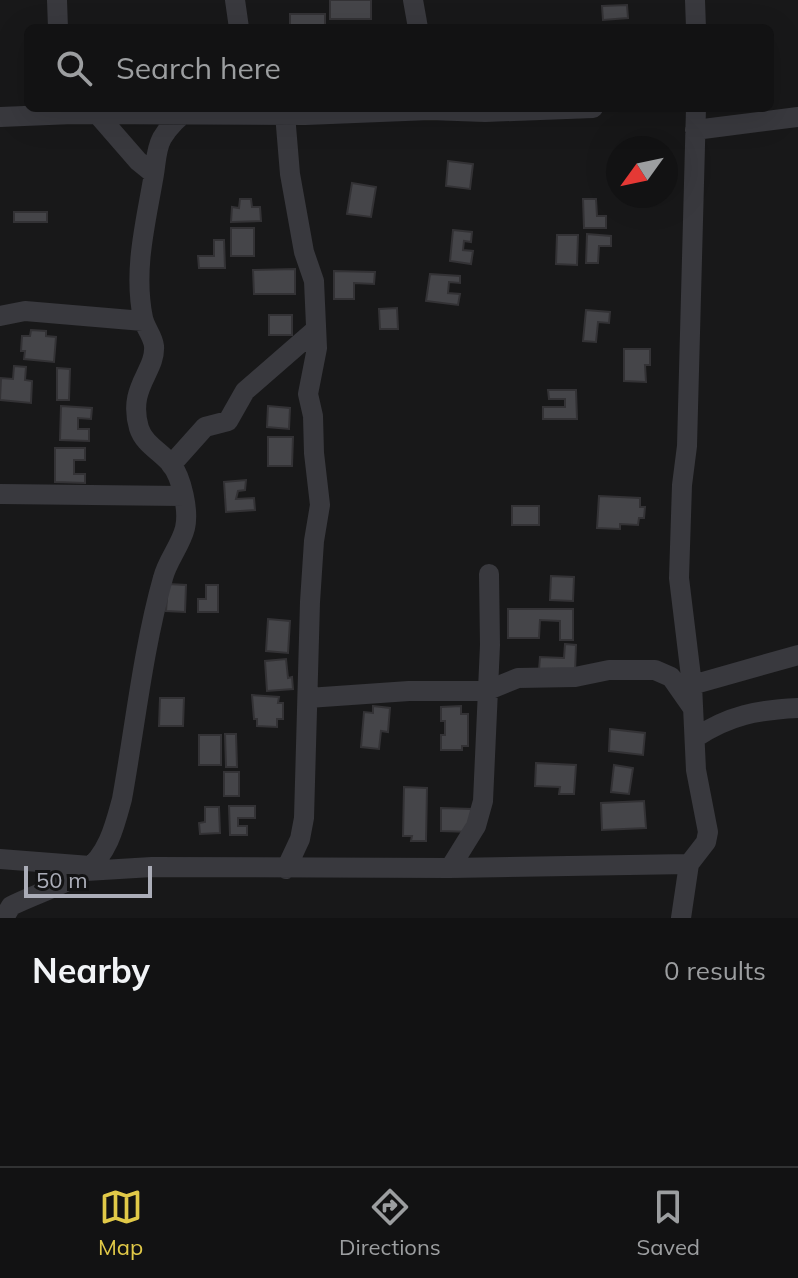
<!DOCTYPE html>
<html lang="en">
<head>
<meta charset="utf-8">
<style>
  body { margin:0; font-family:Mulish,sans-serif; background:#1f2021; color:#f1f3f6 }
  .compass { position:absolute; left:606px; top:136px; width:72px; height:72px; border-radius:50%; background:#121213; box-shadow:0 8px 32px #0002; rotate:237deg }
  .scale { position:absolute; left:24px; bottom:20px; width:128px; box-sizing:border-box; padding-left:8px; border:4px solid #abadb8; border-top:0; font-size:22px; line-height:28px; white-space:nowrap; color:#abadb8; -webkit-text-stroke:6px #131314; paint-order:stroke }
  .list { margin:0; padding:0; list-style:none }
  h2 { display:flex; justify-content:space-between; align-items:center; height:104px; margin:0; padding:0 32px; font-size:34px }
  h2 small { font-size:26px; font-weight:400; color:#9c9ea0 }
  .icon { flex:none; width:44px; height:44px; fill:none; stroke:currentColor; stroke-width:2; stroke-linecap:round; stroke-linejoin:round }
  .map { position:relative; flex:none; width:798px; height:918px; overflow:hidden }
  .search { position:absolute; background:#121213; box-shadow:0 8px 32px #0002; left:24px; right:24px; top:24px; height:88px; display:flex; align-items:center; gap:20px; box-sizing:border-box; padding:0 28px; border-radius:12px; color:#9c9ea0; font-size:30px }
  .sheet { height:248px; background:#121213 }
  nav { display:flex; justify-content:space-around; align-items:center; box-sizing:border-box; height:112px; border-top:2px solid #313233; background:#121213; font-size:22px; color:#9c9ea0 }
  nav a { display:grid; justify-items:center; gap:4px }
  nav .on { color:#e1c948 }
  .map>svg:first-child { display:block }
</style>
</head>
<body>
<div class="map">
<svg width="798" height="918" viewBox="0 0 798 918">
  <rect width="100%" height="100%" fill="#181819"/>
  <!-- building -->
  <path fill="#454549" stroke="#333235" stroke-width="2" d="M330 0H371V19H330Z
    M627 5 628 18 603 20 602 6Z
    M290 14H325V28L290 26Z
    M448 161 473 164 470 189 446 186Z
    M352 183 376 187 371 217 347 214Z
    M240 199H251L252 207H260L261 221 231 222 232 207 239 208Z
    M583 199H596L597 216H606V228H584Z
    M14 212H47V222H14Z
    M231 228H254V256H231Z
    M453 230 472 232 471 242 464 241 463 250 473 251 471 264 450 261Z
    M587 234 611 236V246H599L598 263H586Z
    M557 235H578L577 265 556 264Z
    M214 240H224L225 268H199L198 256H214Z
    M295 269V294H254L253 270Z
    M334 271 375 272 374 284 354 283V299H334Z
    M430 274 460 276V283L449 282 448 293 460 294 458 305 426 301Z
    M397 308 398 329H380L379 309Z
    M586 310 610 312 609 323 598 322 596 342 583 341Z
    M269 315H292V335H269Z
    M31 330 46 331V336L56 337 54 362 24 359 25 351H21L22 336H30Z
    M624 349H650V365H645L646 382 624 381Z
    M14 366 26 367 25 380 32 381 31 403 0 400 1 378 13 379Z
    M57 368 70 369 69 400H57Z
    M548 390H576L577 419H543V407H565V399H549Z
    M61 406 92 408 91 419 78 418V429H89V441L60 440Z
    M268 406 290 408 289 429 267 427Z
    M268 437H293L292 466H268Z
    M55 448H85V460H74V474H85V483L55 482Z
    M246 480 245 490 238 491 236 499 254 498 255 510 226 512 224 482Z
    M599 496 640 498V507H645L644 518H639L638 525 620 524V529L597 528Z
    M512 506H539V525H512Z
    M551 576 574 577 573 601 550 600Z
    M168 584 186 585 185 612 166 611Z
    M206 585H218V612H198V599H206Z
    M508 609H573V640H560V621L540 620 539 638H508Z
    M268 619 290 621 288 653 266 651Z
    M565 644 576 645 575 672 539 670 540 657 564 658Z
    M286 659 288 678 292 677 293 689 267 691 265 661Z
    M252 695 279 697 278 703H283V719H277V727L257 726V719H254Z
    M160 698H184L183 726H159Z
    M373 706 390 708 388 732 381 731 379 749 361 747 364 712 373 713Z
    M461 706V714H468V746H462V750H441V735H445V721H441V707Z
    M610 729 645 733 643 755 609 751Z
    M225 734H236L237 767H226Z
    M199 735H221V765H199Z
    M536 763 576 765 574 794H559L560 787 535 786Z
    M614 765 633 768 629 794 611 792Z
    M224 772H239V796H224Z
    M404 787 427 788 426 841H411L412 836H403Z
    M644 801 646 828 602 830 601 803Z
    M229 806H255V818H238V826H247V835H230Z
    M205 807H219L220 833 200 834 199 823 205 822Z
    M441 808 472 809V832L441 831Z"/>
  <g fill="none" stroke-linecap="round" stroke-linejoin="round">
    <!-- street -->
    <path stroke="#39393e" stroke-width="20" d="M57 0 58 28
      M235 0 239 28
      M413 0 418 28
      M695 0 696 28
      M285 114 290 174 304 252 314 281 317 348 308 394 313 416 314 453 320 505 314 541 310 602 304 818 300 839 286 869
      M98 115 138 161 154 174
      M0 117 73 114 305 115 430 110 485 112 593 108
      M695 130 798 117
      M0 316 25 311 143 321
      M171 465 205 427 228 421 245 391 314 331
      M0 494 182 496
      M692 685 798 655
      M308 698 409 691H486L518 678 575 677 609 670H655L671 677 692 707
      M695 738C729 715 758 710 798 708
      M0 859 90 866
      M450 868 476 826 483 801 490 645 489 574
      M86 871 152 867 450 868 689 864
      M4 918 11 906C32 895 68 884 85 871 108 855 115 825 122 799 135 727 143 649 163 578 167 561 181 545 185 528 189 511 182 478 171 464 160 451 144 444 139 428 127 387 156 372 154 346 153 336 145 328 143 318 133 269 146 222 154 174 156 162 156 149 162 138 169 126 180 116 191 108
      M681 918 689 864 706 842 708 832 696 770 692 685 679 578 682 485 687 446 696 108"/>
  </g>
</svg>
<svg class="compass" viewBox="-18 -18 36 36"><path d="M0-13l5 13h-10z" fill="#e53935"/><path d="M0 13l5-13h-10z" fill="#9c9ea0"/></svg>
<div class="scale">50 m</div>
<div class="search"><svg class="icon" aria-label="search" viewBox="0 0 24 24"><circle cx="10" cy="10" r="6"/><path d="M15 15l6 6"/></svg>Search here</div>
</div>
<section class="sheet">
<h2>Nearby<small>0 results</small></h2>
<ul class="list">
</ul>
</section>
<nav>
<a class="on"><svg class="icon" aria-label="map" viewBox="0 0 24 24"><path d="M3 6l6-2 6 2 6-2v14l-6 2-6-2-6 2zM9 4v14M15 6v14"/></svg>Map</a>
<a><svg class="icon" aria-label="directions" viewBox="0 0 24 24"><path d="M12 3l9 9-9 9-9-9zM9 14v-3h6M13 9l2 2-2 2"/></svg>Directions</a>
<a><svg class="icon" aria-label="saved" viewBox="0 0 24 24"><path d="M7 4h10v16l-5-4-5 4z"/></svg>Saved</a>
</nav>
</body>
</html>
